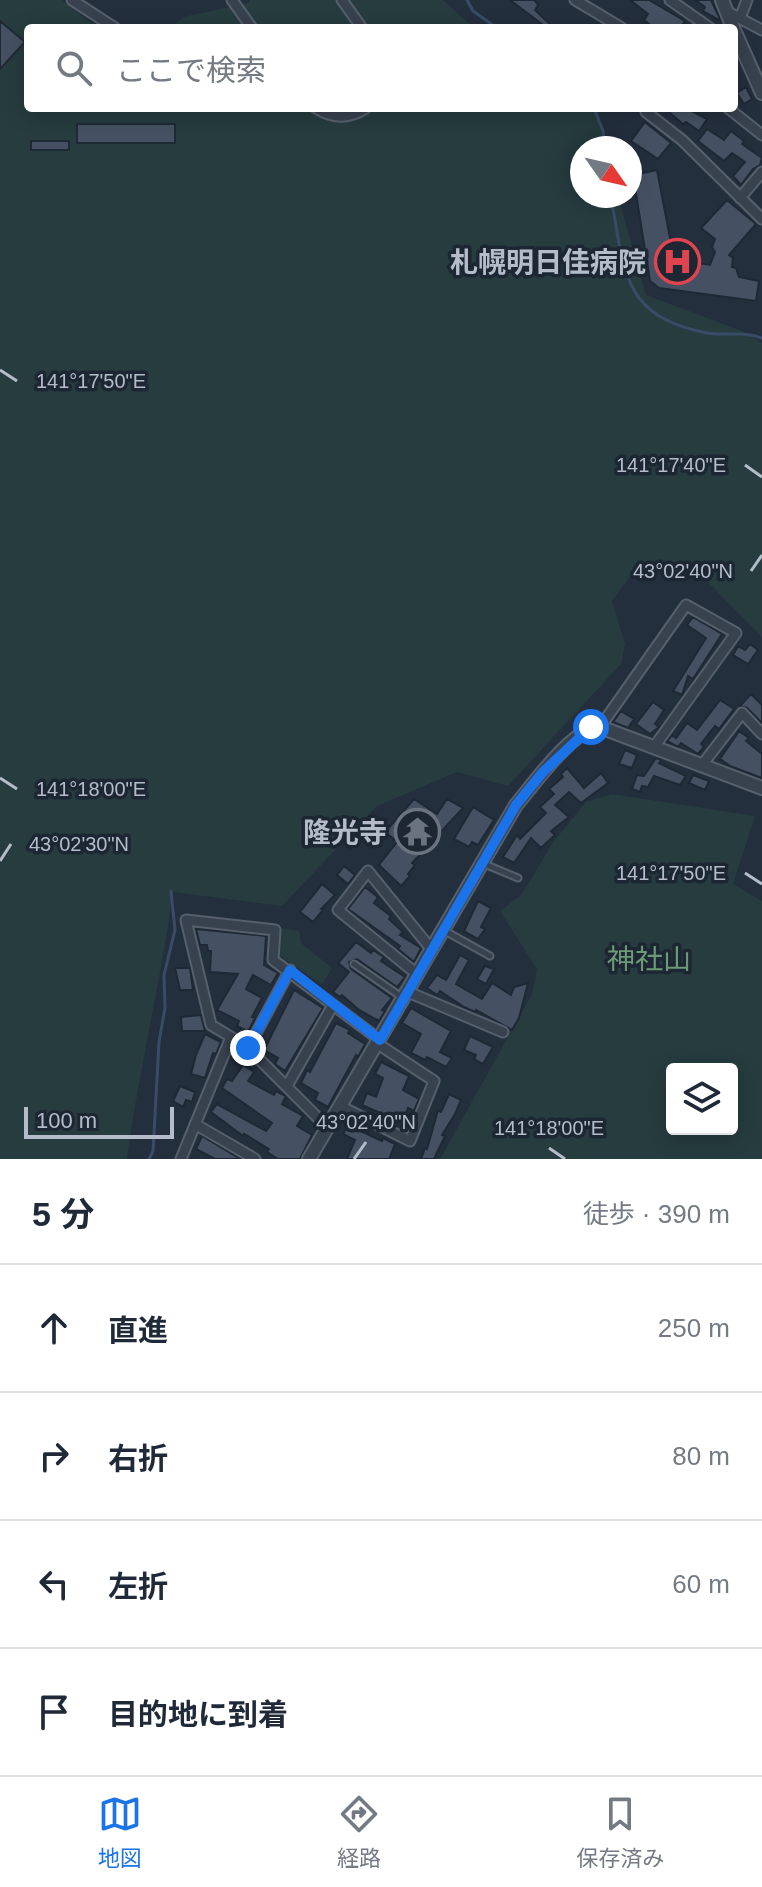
<!DOCTYPE html>
<html lang="ja">
<head>
<meta charset="utf-8">
<style>
  body { margin:0; font-family:Arial,"Noto Sans JP",sans-serif; background:#f6f6f7; color:#1f2937 }
  .controls { position:absolute; right:24px; bottom:24px; display:grid; overflow:hidden; border-radius:8px; box-shadow:0 4px 20px #0003 }
  .controls button { width:72px; height:72px; display:grid; place-items:center; padding:0; border:0; border-bottom:2px solid #e0e1e3; background:#fff; color:#1f2937; font:40px sans-serif }
  .compass { position:absolute; left:570px; top:136px; width:72px; height:72px; border-radius:50%; background:#fff; box-shadow:0 4px 20px #0003; rotate:124deg }
  .scale { position:absolute; left:24px; bottom:20px; width:150px; box-sizing:border-box; padding-left:8px; border:4px solid #b4bcc9; border-top:0; font-size:22px; line-height:28px; white-space:nowrap; color:#b4bcc9; -webkit-text-stroke:6px #1d2633; paint-order:stroke }
  .stop { position:absolute; width:24px; height:24px; margin:-18px; border:6px solid #1a73e8; border-radius:50%; background:#fff }
  .stop.end { background:#1a73e8; border-color:#fff; box-shadow:0 2px 8px #0008 }
  .list { margin:0; padding:0; list-style:none }
  h2 { display:flex; justify-content:space-between; align-items:center; height:104px; margin:0; padding:0 32px; font-size:34px }
  h2 small { font-size:26px; font-weight:400; color:#747a83 }
  .list li { display:grid; grid-template-columns:52px 1fr auto; gap:24px; align-items:center; box-sizing:border-box; height:128px; padding:0 32px; border-top:2px solid #e0e1e3 }
  .list b { display:block; font-size:30px; white-space:nowrap }
  .list em { font-size:26px; font-style:normal; color:#747a83 }
  .icon { flex:none; width:44px; height:44px; fill:none; stroke:currentColor; stroke-width:2; stroke-linecap:round; stroke-linejoin:round }
  .map { position:relative; flex:none; width:762px; height:1159px; overflow:hidden }
  .search { position:absolute; background:#fff; box-shadow:0 4px 20px #0003; left:24px; right:24px; top:24px; height:88px; display:flex; align-items:center; gap:20px; box-sizing:border-box; padding:0 28px; border-radius:8px; color:#747a83; font-size:30px }
  .sheet { height:616px; background:#fff }
  nav { display:flex; justify-content:space-around; align-items:center; box-sizing:border-box; height:112px; border-top:2px solid #e0e1e3; background:#fff; font-size:22px; color:#747a83 }
  nav a { display:grid; justify-items:center; gap:4px }
  nav .on { color:#1a73e8 }
  .map>svg:first-child { display:block }
</style>
</head>
<body>
<div class="map">
<svg width="762" height="1159" viewBox="0 0 762 1159">
  <rect width="100%" height="100%" fill="#242f3e"/>
  <!-- green -->
  <path fill="#263c3f" fill-rule="evenodd" d="M0 0H62L97 28H28V108H597L606 148H582V196H618L646 295 742 331 762 343V637L704 578 640 563 612 601 625 644 621 664 508 786 457 772 377 806 282 906 173 892C161 982 139 1069 127 1159H0Z
    M250 0H443L474 28H172L183 17 248 3Z
    M612 794 755 816 733 884 762 901V1159H440L532 994 537 969 500 911 521 895 554 841 586 802ZM672 1069H732V1129H672Z
    M281 928 299 931 301 943 332 968 322 984 280 956Z"/>
  <g fill="none" stroke-linecap="round" stroke-linejoin="round">
    <!-- stream -->
    <path stroke="#394c67" stroke-width="3" d="M467 0 473 11 497 28
      M594 108 603 131 605 148
      M610 196C612 207 615 216 616 226 626 290 638 319 707 333 725 336 745 331 762 338
      M149 1159 153 1151 159 1042 165 1008 164 975 175 930 171 891"/>
  </g>
  <!-- building -->
  <path fill="#455162" stroke="#1f2835" stroke-width="2" d="M510 0H534L538 5 535 10 550 24 547 28Z
    M630 0H649L685 21 680 28H654L644 20 648 14Z
    M695 0H711L721 21 703 11 705 7Z
    M0 21 25 42 0 69Z
    M746 87 752 99 744 104 737 93Z
    M664 108H686L707 119 699 131 686 122 683 124Z
    M645 122 671 143 658 159 631 141Z
    M77 124H175V143H77Z
    M707 129 724 140 731 131 744 141 742 144 762 158 760 165 753 169 741 185 733 176 745 162 732 153 724 161 698 141Z
    M31 141H69V150H31Z
    M657 170 674 259 710 265 715 252 712 247 715 239 701 228 727 200 756 224 729 255 733 258 732 267 736 268 739 277 759 281 756 301 659 288 650 281 633 175Z
    M693 617 722 634 693 679 688 676 682 695 673 691 706 638 687 625Z
    M750 644 758 650 748 664 733 655 738 646 745 650Z
    M751 694 762 705V723L747 708 740 706Z
    M720 700 734 709 719 729 715 726 701 744 704 747 698 754 681 743 678 747 667 741 672 735 676 738 687 723 697 730Z
    M653 702 664 710 655 724 659 727 650 734 636 724Z
    M621 711 634 719 628 728 613 722Z
    M739 731 749 738 746 741 762 754V778L730 766 720 759Z
    M625 750 637 755 632 768 619 764Z
    M656 758 661 760 659 763 686 776 680 785 654 776 648 787 642 786 640 792 632 789 637 775 644 776Z
    M567 768 584 788 601 773 608 783 581 803 569 792 555 805 569 817 551 831 555 835 541 848 531 838 514 863 503 857 517 835 520 839 546 813 540 807 554 794 549 789 563 777 561 774Z
    M693 775 709 781 705 790 689 783Z
    M414 799 437 814 447 799 463 808 412 863 415 865 408 874 410 876 401 886 379 865 397 842 385 832Z
    M473 807 494 820 478 845 472 842 469 847 454 839Z
    M344 866 355 875 348 884 337 875Z
    M322 884 335 895 321 909 323 910 313 922 300 912Z
    M365 887 378 897 374 903 391 916 389 919 403 932 400 935 421 948 414 962 398 949 400 946 348 909Z
    M478 901 491 908 481 927 485 929 478 939 464 931Z
    M196 929 266 936 264 965 278 973 271 985 253 975 246 989 262 998 252 1017 255 1018 248 1032 237 1026 239 1021 217 1010 238 974 210 972 211 951H208L207 945H200Z
    M356 942 371 953 373 950 384 957 381 961 405 977 397 987 357 959 349 962 351 969 392 998 382 1010 385 1011 379 1021 359 1010 342 995 340 997 333 992 349 972 338 963Z
    M460 955 469 960 456 984 482 999 492 983 511 995 514 987 528 983 519 1018 512 1030 476 1010 475 1012 464 1007 440 991 437 995 427 988 437 975 446 980Z
    M485 966 494 969 486 984 477 979Z
    M175 968H190L193 990H180Z
    M294 990 323 1008 285 1071 275 1064 278 1058 264 1050Z
    M411 1008 451 1031 440 1052 452 1058 446 1067 427 1057 425 1060 411 1053 421 1034 402 1023Z
    M201 1015 205 1031H182L181 1017Z
    M336 1023 350 1030 348 1033 365 1044 358 1057 356 1055 328 1107 315 1100 318 1093 301 1083 307 1070 310 1072Z
    M205 1034 221 1042 216 1054 213 1053 205 1078 191 1074 196 1055Z
    M470 1036 493 1047 483 1064 474 1059 476 1055 464 1050Z
    M381 1062 409 1076 403 1090 419 1099 414 1111 408 1108 403 1123 362 1105 367 1093 376 1097 383 1078 375 1074Z
    M243 1065 254 1072 248 1081 274 1095 276 1091 286 1096 282 1104 303 1116 297 1126 312 1135 300 1159H278L267 1152 269 1149 244 1134 243 1136 211 1112 217 1104 266 1131 272 1123 222 1088 227 1079 232 1081Z
    M180 1086 195 1092 192 1102 186 1100 183 1107 173 1101Z
    M449 1094 461 1100 455 1114 442 1135 445 1136 434 1159H421L425 1148 427 1149 438 1110 441 1112Z
    M348 1125 382 1141 383 1138 395 1144 389 1159H347L355 1140 343 1134Z
    M202 1136 237 1157 240 1159H215L196 1149Z"/>
  <g fill="none" stroke-linecap="round" stroke-linejoin="round">
    <defs>
      <path id="service" d="M482 863 518 878
        M445 931 490 956
        M354 964 403 998"/>
      <path id="minor" d="M72 0 115 28
        M232 0 252 28
        M342 0 362 28
        M575 0 622 28
        M670 0 710 28
        M726 11 762 30
        M740 18 747 0
        M316 108C333 119 349 119 366 108
        M647 108 646 112 682 140 762 219
        M728 108 762 135
        M740 198 762 172
        M600 727 686 605 736 633 654 747
        M702 765 742 713 762 734
        M418 975 338 910 368 871 432 950
        M408 992 503 1032
        M231 1037 248 1048 327 1127
        M248 1048 290 970
        M287 1086 333 1005
        M340 1106 410 1141 434 1081 378 1044
        M195 1124 255 1159
        M181 1159 231 1037 211 1025 186 920 275 930 273 960 380 1040"/>
      <path id="tertiary" d="M722 0 733 28
        M734 30 762 93
        M309 1159 516 805C533 785 574 727 600 727L762 788"/>
    </defs>
    <!-- service casing -->
    <use href="#service" stroke="#565f6c" stroke-width="9"/>
    <!-- minor casing -->
    <use href="#minor" stroke="#565f6c" stroke-width="13"/>
    <!-- tertiary casing -->
    <use href="#tertiary" stroke="#565f6c" stroke-width="16"/>
    <!-- service -->
    <use href="#service" stroke="#38414e" stroke-width="5"/>
    <!-- minor -->
    <use href="#minor" stroke="#38414e" stroke-width="9"/>
    <!-- tertiary -->
    <use href="#tertiary" stroke="#38414e" stroke-width="12"/>
  </g>
  <g fill="none" stroke-linecap="round" stroke-linejoin="round">
    <!-- route -->
    <path stroke="#1a73e8" stroke-width="10" d="M248 1048 290 970 380 1040 516 805 543 772 591 727"/>
  </g>
  <!-- ticks -->
  <path fill="none" stroke="#b4bcc9" stroke-width="3" d="M0 370 17 381M745 465 762 477M751 571 762 555M0 778 17 789M0 861 11 844M745 873 762 884M549 1148 565 1159M354 1159 366 1142"/>
  <!-- icons -->
  <defs>
    <symbol id="hospital-ring" viewBox="-11 -11 22 22"><circle r="9.5" fill="#1d2633" stroke="#e0444e" stroke-width="1.5"/><path d="M-5-5h3v3.5h4V-5h3V5h-3V1.5h-4V5h-3Z" fill="#e0444e"/></symbol>
    <symbol id="temple-ring" viewBox="-11 -11 22 22"><circle r="9.5" fill="#1d2633" stroke="#6b7280" stroke-width="1.5"/><path d="M0-6L5-2H3V0L6.5 2.5H4V6H1.5V3h-3V6H-4V2.5H-6.5L-3 0V-2H-5Z" fill="#6b7280"/></symbol>
  </defs>
  <g fill-rule="evenodd">
    <use href="#hospital-ring" x="652" y="236" width="51" height="51"/>
    <use href="#temple-ring" x="392" y="806" width="51" height="51"/>
  </g>
  <g text-anchor="middle" stroke-width="7" stroke-linejoin="round" paint-order="stroke">
    <!-- poi labels -->
    <g font-size="28" font-weight="bold" fill="#b4bcc9" stroke="#1d2633" text-anchor="end">
      <text x="646" y="272">札幌明日佳病院</text>
      <text x="387" y="842">隆光寺</text>
    </g>
    <!-- park labels -->
    <g font-size="28" fill="#6b9a76" stroke="#1d2633">
      <text x="649" y="969">神社山</text>
    </g>
  </g>
  <g font-size="20" text-anchor="middle" fill="#b4bcc9" stroke="#1d2633" stroke-width="7" stroke-linejoin="round" paint-order="stroke">
    <text x="91" y="388">141°17'50"E</text>
    <text x="671" y="472">141°17'40"E</text>
    <text x="683" y="578">43°02'40"N</text>
    <text x="91" y="796">141°18'00"E</text>
    <text x="79" y="851">43°02'30"N</text>
    <text x="671" y="880">141°17'50"E</text>
    <text x="366" y="1129">43°02'40"N</text>
    <text x="549" y="1135">141°18'00"E</text>
  </g>
</svg>
<div class="controls">
<button><svg class="icon" aria-label="layers" viewBox="0 0 24 24"><path d="M12 4l9 5-9 5-9-5zM3 14l9 5 9-5"/></svg></button>
</div>
<svg class="compass" viewBox="-18 -18 36 36"><path d="M0-13l5 13h-10z" fill="#e53935"/><path d="M0 13l5-13h-10z" fill="#747a83"/></svg>
<div class="scale">100 m</div>
<div class="stop" style="left:591px;top:727px"></div>
<div class="stop end" style="left:248px;top:1048px"></div>
<div class="search"><svg class="icon" aria-label="search" viewBox="0 0 24 24"><circle cx="10" cy="10" r="6"/><path d="M15 15l6 6"/></svg>ここで検索</div>
</div>
<section class="sheet">
<h2>5 分<small>徒歩 · 390 m</small></h2>
<ul class="list">
<li><svg class="icon" aria-label="ahead" viewBox="0 0 24 24"><path d="M12 20V5M6 11l6-6 6 6"/></svg><div><b>直進</b></div><em>250 m</em></li>
<li><svg class="icon" aria-label="right" viewBox="0 0 24 24"><path d="M7 20v-9h11M14 6l5 5-5 5"/></svg><div><b>右折</b></div><em>80 m</em></li>
<li><svg class="icon" aria-label="left" viewBox="0 0 24 24"><path d="M17 20v-9H6M10 6l-5 5 5 5"/></svg><div><b>左折</b></div><em>60 m</em></li>
<li><svg class="icon" aria-label="arrive" viewBox="0 0 24 24"><path d="M6 21V4h12l-3 4 3 4H6"/></svg><div><b>目的地に到着</b></div></li>
</ul>
</section>
<nav>
<a class="on"><svg class="icon" aria-label="map" viewBox="0 0 24 24"><path d="M3 6l6-2 6 2 6-2v14l-6 2-6-2-6 2zM9 4v14M15 6v14"/></svg>地図</a>
<a><svg class="icon" aria-label="directions" viewBox="0 0 24 24"><path d="M12 3l9 9-9 9-9-9zM9 14v-3h6M13 9l2 2-2 2"/></svg>経路</a>
<a><svg class="icon" aria-label="saved" viewBox="0 0 24 24"><path d="M7 4h10v16l-5-4-5 4z"/></svg>保存済み</a>
</nav>
</body>
</html>
